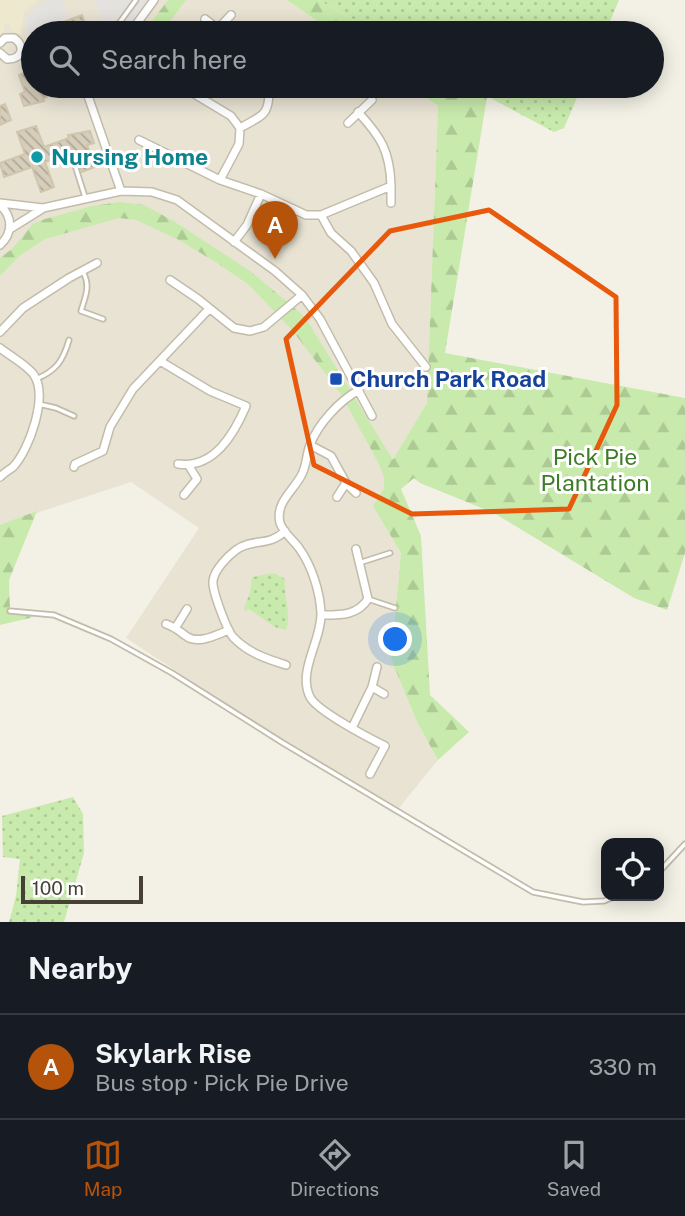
<!DOCTYPE html>
<html lang="en">
<head>
<meta charset="utf-8">
<style>
  body { margin:0; font-family:"Public Sans",sans-serif; background:#242831; color:#f1f3f6 }
  .controls { position:absolute; right:21px; bottom:21px; display:grid; overflow:hidden; border-radius:14px; box-shadow:0 4px 18px #0003 }
  .controls button { width:63px; height:63px; display:grid; place-items:center; padding:0; border:0; border-bottom:2px solid #363941; background:#171b24; color:#f1f3f6; font:35px sans-serif }
  .scale { position:absolute; left:21px; bottom:18px; width:122px; box-sizing:border-box; padding-left:7px; border:4px solid #464134; border-top:0; font-size:19px; line-height:24px; white-space:nowrap; color:#464134; -webkit-text-stroke:5px #fff; paint-order:stroke }
  .you { position:absolute; left:396px; top:640px; width:24px; height:24px; margin:-18px; border:5px solid #fff; border-radius:50%; background:#1a73e8; box-shadow:0 0 0 10px #1a73e833 }
  .badge { display:grid; place-items:center; width:46px; height:46px; border-radius:50%; background:#b45309; color:#fff; font-size:23px; font-weight:700 }
  .pin { position:absolute; translate:-50% -58px; filter:drop-shadow(0 2px 4px #0008) }
  .pin::after { content:''; position:absolute; top:37px; width:24px; height:21px; background:inherit; clip-path:polygon(0 0,100% 0,50% 100%) }
  .list { margin:0; padding:0; list-style:none }
  h2 { display:flex; justify-content:space-between; align-items:center; height:91px; margin:0; padding:0 28px; font-size:30px }
  h2 small { font-size:23px; font-weight:400; color:#9ea1a6 }
  .list li { display:grid; grid-template-columns:46px 1fr auto; gap:21px; align-items:center; box-sizing:border-box; height:105px; padding:0 28px; border-top:2px solid #363941 }
  .list b { display:block; font-size:26px; white-space:nowrap }
  .list p { margin:0; font-size:23px; white-space:nowrap; color:#9ea1a6 }
  .list em { font-size:23px; font-style:normal; color:#9ea1a6 }
  .icon { flex:none; width:38px; height:38px; fill:none; stroke:currentColor; stroke-width:2; stroke-linecap:round; stroke-linejoin:round }
  .map { position:relative; flex:none; width:685px; height:922px; overflow:hidden }
  .search { position:absolute; background:#171b24; box-shadow:0 4px 18px #0003; left:21px; right:21px; top:21px; height:77px; display:flex; align-items:center; gap:18px; box-sizing:border-box; padding:0 24px; border-radius:38px; color:#9ea1a6; font-size:26px }
  .sheet { height:196px; background:#171b24 }
  nav { display:flex; justify-content:space-around; align-items:center; box-sizing:border-box; height:98px; border-top:2px solid #363941; background:#171b24; font-size:19px; color:#9ea1a6 }
  nav a { display:grid; justify-items:center; gap:4px }
  nav .on { color:#b45309 }
  .map>svg:first-child { display:block }
</style>
</head>
<body>
<div class="map">
<svg width="685" height="922" viewBox="0 0 685 922">
  <defs>
    <pattern id="grass-dots" width="8" height="8" patternUnits="userSpaceOnUse" patternTransform="scale(1.75)"><rect width="8" height="8" fill="#c8eaac"/><path d="M2 2h.1M6 6h.1" fill="none" stroke="#adca95" stroke-width="1.8" stroke-linecap="round"/></pattern>
    <pattern id="forest-firs" width="22" height="20" patternUnits="userSpaceOnUse" patternTransform="scale(1.75)"><rect width="22" height="20" fill="#c8eaac"/><path d="M5 1l3.5 6h-7zM16 11l3.5 6h-7z" fill="#adca95"/></pattern>
    <pattern id="building-back-hatch" width="6" height="6" patternUnits="userSpaceOnUse" patternTransform="scale(1.75)"><rect width="6" height="6" fill="#d6cdba"/><path d="M-1 5l2 2M0 0l6 6M5-1l2 2" fill="none" stroke="#afa898"/></pattern>
  </defs>
  <rect width="100%" height="100%" fill="#f3f1e5"/>
  <!-- residential -->
  <path fill="#e8e3d3" d="M0 0H287L334 33H33V86H409L438 106 427 403 384 477V488L373 506 401 553 391 659 417 722 438 760 394 814 126 638 199 528 131 482 0 525Z"/>
  <!-- education -->
  <path fill="#ede8ce" d="M0 0H39L24 12 21 35 12 31 9 23 4 25 5 31 0 34Z"/>
  <!-- grass -->
  <path fill="url(#grass-dots)" d="M319 0H619L605 33H376Z
    M468 86H582L564 128 554 132Z
    M274 573 285 579C283 596 292 613 286 630L275 627 249 609 245 611 244 608 250 593 252 577Z
    M73 797 83 814 84 853 64 922H9L16 896 20 859 3 857 2 816Z"/>
  <!-- forest -->
  <path fill="url(#forest-firs)" d="M168 0H186L161 33H143Z
    M287 0H319L376 33H334Z
    M409 86H468L487 97 445 353 685 398V553L667 610 634 598 494 513 420 483 414 478 401 489 421 536 430 695 469 732 438 760 417 722 391 659 401 553 373 506 384 488V477L379 464 341 394 292 330 248 284 214 261 177 239 136 220 119 218 45 239 19 256 0 276V258L12 249 33 224 45 219 92 206 120 202 144 205 175 222 250 271 305 317 393 460 427 403 438 106Z
    M37 511 9 580 10 611 34 617 0 625V525Z"/>
  <!-- parking -->
  <path fill="#e4e2de" d="M46 0H63L68 18 47 28 49 33H26L27 14Z
    M94 0H150L126 33H103L106 30Z"/>
  <!-- building -->
  <path fill="url(#building-back-hatch)" stroke="#d1c6ad" stroke-width="2" d="M82 15 88 33H49L47 28Z
    M25 72 26 74 33 72V86H43L47 97 43 99 44 101 24 106 20 94 25 92 19 75Z
    M5 104 11 120 0 125V106Z
    M36 126 44 147 69 138 68 135 90 131 94 143 87 145 95 167 82 172 74 151 45 162 54 187 41 192 32 167 4 177 0 163 25 154 17 132Z"/>
  <g fill="none" stroke-linecap="round" stroke-linejoin="round">
    <defs>
      <path id="lane" d="M112 33 136 0
        M73 159 85 197
        M83 272C91 286 85 297 81 311L103 319
        M36 379C56 371 63 361 69 340
        M39 404 56 408 74 416
        M359 563 390 553
        M368 599 395 608
        M10 611 54 615 111 639 172 673 283 743 533 892 583 902 604 901 616 896
        M659 872 685 844"/>
      <path id="street" d="M205 19 218 29
        M130 33 154 0
        M214 33 231 15
        M0 43 5 38H14C26 46 22 60 7 59L0 53
        M91 86 88 96 121 191
        M181 86 231 116 240 128 239 144 220 180
        M348 123 372 100
        M240 128C262 115 270 117 269 86
        M139 140 220 180 261 194 247 225 234 242
        M391 186V203
        M261 194 306 215H321L391 186C390 151 381 137 358 112
        M0 203 43 208 121 191 152 192 177 200 275 271 302 295 320 319 372 416
        M0 205C13 217 13 233 0 245
        M321 215 331 233 351 251 374 283 392 324 426 367
        M10 229 42 209
        M170 280 198 299 234 328 250 331 264 327 302 295
        M0 332 23 308 69 278 97 263
        M0 348C10 356 27 365 34 375 48 396 30 449 13 467 9 470 4 473 0 477
        M160 361 210 391 246 406C234 434 214 469 178 464
        M359 390C339 401 318 424 310 445 306 455 307 466 301 476 293 491 275 503 280 523 283 532 293 540 299 548 312 566 320 592 321 613 322 640 297 671 310 697 317 711 369 738 385 746L370 774
        M310 445 331 456 346 483 337 497
        M74 467 75 464 103 451 110 427 133 389 209 309
        M346 483 356 493
        M184 495 197 479 189 466
        M285 531C269 547 252 538 236 550 228 556 214 570 213 581 212 591 227 630 233 637 248 653 267 659 286 665
        M321 615C340 615 357 616 368 599L356 549
        M166 624C175 627 178 630 186 636 198 645 216 635 229 630
        M176 627 187 609
        M372 687 384 694
        M352 728 372 687 377 667"/>
    </defs>
    <!-- lane casing -->
    <use href="#lane" stroke="#c2bcaa" stroke-width="7"/>
    <!-- street casing -->
    <use href="#street" stroke="#c2bcaa" stroke-width="10"/>
    <!-- lane -->
    <use href="#lane" stroke="#fff" stroke-width="3.5"/>
    <!-- street -->
    <use href="#street" stroke="#fff" stroke-width="7"/>
  </g>
  <!-- marked area -->
  <path fill="none" stroke="#e8590c" stroke-width="5" stroke-linejoin="round" d="M489 210 616 297 617 405 569 509 412 514 314 465 286 339 390 231Z"/>
  <!-- markers -->
  <circle fill="#0f9aa8" stroke="#fff" stroke-width="2.5" cx="37" cy="157" r="7"/>
  <rect fill="#1a4fb4" stroke="#fff" stroke-width="2.5" x="329" y="372" width="14" height="14" rx="3.5"/>
  <g text-anchor="middle" stroke-width="6" stroke-linejoin="round" paint-order="stroke">
    <!-- culture labels -->
    <g font-size="23" font-weight="bold" fill="#0d838f" stroke="#fff" text-anchor="start">
      <text x="51" y="165">Nursing Home</text>
    </g>
    <!-- transit labels -->
    <g font-size="23" font-weight="bold" fill="#164399" stroke="#fff" text-anchor="start">
      <text x="350" y="387">Church Park Road</text>
    </g>
    <!-- park labels -->
    <g font-size="23" fill="#3d7b25" stroke="#fff">
      <text x="595" y="465">Pick Pie<tspan x="595" dy="26">Plantation</tspan></text>
    </g>
  </g>
</svg>
<div class="controls">
<button><svg class="icon" aria-label="locate" viewBox="0 0 24 24"><circle cx="12" cy="12" r="6"/><path d="M12 2v4M12 18v4M2 12h4M18 12h4"/></svg></button>
</div>
<div class="scale">100 m</div>
<div class="you"></div>
<div class="pin badge" style="left:275px;top:259px">A</div>
<div class="search"><svg class="icon" aria-label="search" viewBox="0 0 24 24"><circle cx="10" cy="10" r="6"/><path d="M15 15l6 6"/></svg>Search here</div>
</div>
<section class="sheet">
<h2>Nearby<small></small></h2>
<ul class="list">
<li><span class="badge">A</span><div><b>Skylark Rise</b><p>Bus stop · Pick Pie Drive</p></div><em>330 m</em></li>
</ul>
</section>
<nav>
<a class="on"><svg class="icon" aria-label="map" viewBox="0 0 24 24"><path d="M3 6l6-2 6 2 6-2v14l-6 2-6-2-6 2zM9 4v14M15 6v14"/></svg>Map</a>
<a><svg class="icon" aria-label="directions" viewBox="0 0 24 24"><path d="M12 3l9 9-9 9-9-9zM9 14v-3h6M13 9l2 2-2 2"/></svg>Directions</a>
<a><svg class="icon" aria-label="saved" viewBox="0 0 24 24"><path d="M7 4h10v16l-5-4-5 4z"/></svg>Saved</a>
</nav>
</body>
</html>
